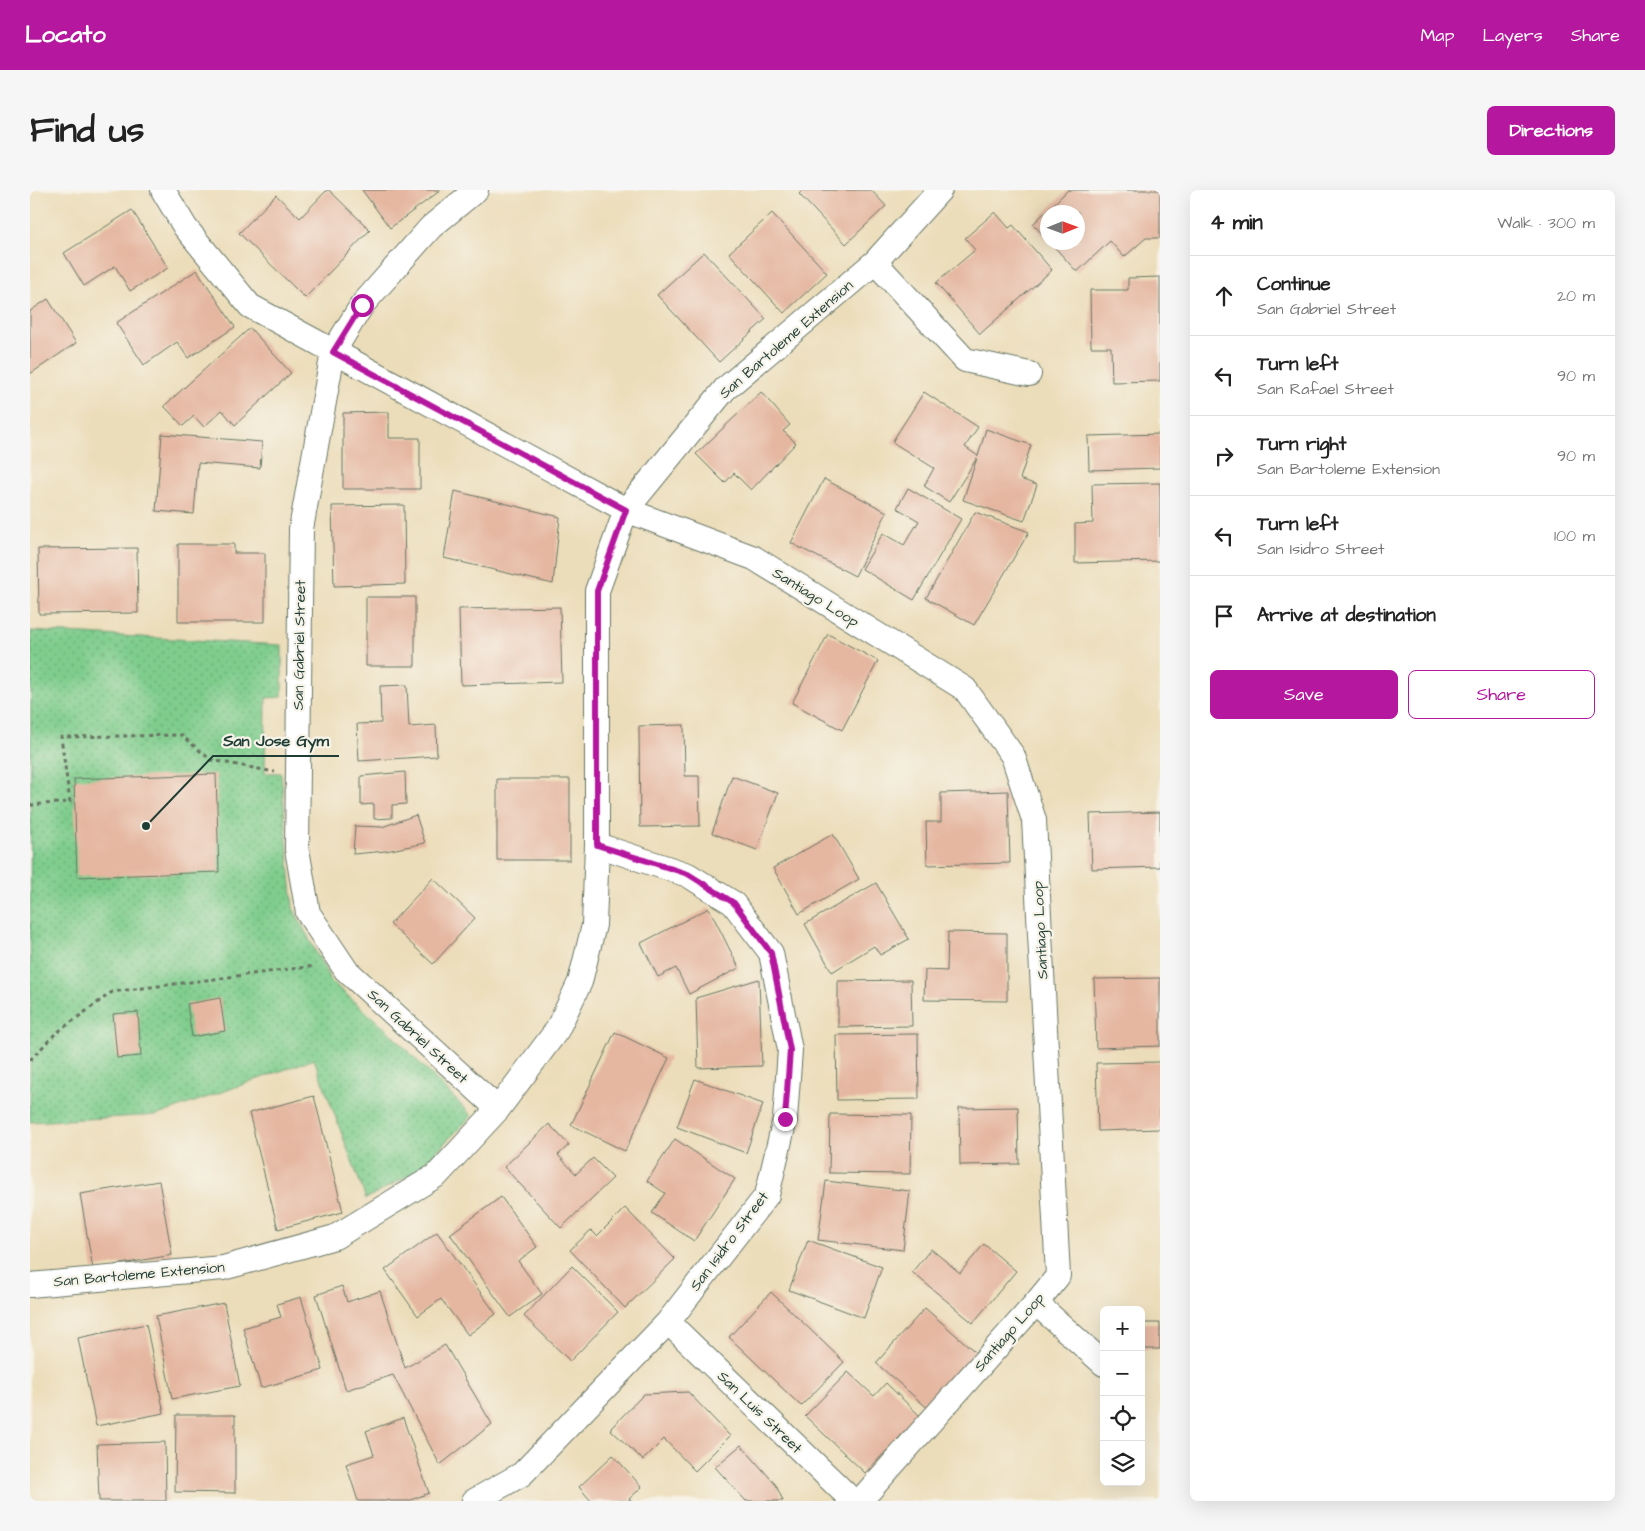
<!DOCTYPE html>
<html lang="en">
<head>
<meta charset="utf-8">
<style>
  body { margin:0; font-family:"Architects Daughter",sans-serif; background:#f6f6f6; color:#222 }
  .controls { position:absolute; right:15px; bottom:15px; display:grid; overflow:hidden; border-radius:8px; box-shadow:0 5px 20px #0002 }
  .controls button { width:45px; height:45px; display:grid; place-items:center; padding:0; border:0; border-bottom:1px solid #e0e0e0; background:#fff; color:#222; font:25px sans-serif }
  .compass { position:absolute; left:1010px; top:15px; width:45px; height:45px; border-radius:50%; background:#fff; box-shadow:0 5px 20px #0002; rotate:89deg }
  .stop { position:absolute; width:15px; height:15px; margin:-11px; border:4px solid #b5179e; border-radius:50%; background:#fff }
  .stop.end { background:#b5179e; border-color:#fff; box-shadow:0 1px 5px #0008 }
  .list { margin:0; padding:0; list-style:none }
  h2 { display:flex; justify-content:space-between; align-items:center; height:65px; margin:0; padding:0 20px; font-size:21px }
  h2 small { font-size:16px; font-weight:400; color:#767676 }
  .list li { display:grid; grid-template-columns:32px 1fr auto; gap:15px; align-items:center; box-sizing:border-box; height:80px; padding:0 20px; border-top:1px solid #e0e0e0 }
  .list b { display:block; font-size:19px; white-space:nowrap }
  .list p { margin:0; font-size:16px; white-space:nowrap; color:#767676 }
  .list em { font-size:16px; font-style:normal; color:#767676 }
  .actions { display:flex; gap:10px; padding:15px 20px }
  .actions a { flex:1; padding:11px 0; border:1px solid #b5179e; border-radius:8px; text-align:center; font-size:18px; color:#b5179e }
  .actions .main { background:#b5179e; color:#fff }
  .icon { flex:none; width:28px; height:28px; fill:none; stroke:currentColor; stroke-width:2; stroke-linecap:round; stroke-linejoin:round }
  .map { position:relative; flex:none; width:1130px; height:1311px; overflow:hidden; border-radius:8px }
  header { display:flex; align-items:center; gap:30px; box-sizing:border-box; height:70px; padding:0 25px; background:#b5179e; color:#fff }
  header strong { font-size:24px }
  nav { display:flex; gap:28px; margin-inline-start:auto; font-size:18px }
  .intro { display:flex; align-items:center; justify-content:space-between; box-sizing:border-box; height:120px; padding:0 30px }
  h1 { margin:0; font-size:35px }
  .button { padding:12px 22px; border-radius:8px; background:#b5179e; color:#fff; font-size:18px; font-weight:700 }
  main { display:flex; gap:30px; padding:0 30px }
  aside { flex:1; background:#fff; border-radius:8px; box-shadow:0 5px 20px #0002 }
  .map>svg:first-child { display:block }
</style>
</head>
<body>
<header>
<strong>Locato</strong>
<nav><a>Map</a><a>Layers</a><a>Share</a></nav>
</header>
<div class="intro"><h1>Find us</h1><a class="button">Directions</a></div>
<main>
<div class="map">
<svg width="1130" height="1311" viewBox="0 0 1130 1311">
  <defs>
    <pattern id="green-dots" width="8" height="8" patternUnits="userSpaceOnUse" patternTransform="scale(1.25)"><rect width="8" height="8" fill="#7fcd8d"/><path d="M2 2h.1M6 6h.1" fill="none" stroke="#67a874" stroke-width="1.8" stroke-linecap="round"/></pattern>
  </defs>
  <rect width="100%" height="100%" fill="#f7f3e8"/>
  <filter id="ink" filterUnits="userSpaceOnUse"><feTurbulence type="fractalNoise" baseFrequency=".02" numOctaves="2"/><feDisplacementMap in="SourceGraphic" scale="10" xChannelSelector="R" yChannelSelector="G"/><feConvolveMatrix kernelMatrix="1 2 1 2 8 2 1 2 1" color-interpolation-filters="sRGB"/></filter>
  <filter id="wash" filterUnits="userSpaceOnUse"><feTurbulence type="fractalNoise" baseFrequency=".0096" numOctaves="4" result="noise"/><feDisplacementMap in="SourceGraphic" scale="20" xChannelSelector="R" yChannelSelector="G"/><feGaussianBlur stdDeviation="1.12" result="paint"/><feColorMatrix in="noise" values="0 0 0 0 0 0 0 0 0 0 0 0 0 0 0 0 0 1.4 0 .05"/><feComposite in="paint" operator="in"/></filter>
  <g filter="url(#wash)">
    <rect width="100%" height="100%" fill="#ecddba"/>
    <!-- green -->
    <path fill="url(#green-dots)" stroke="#4f8560" d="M1 441 252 455V507L236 508 235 583H251L263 718 301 791 358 841 442 926 387 981 336 1009 284 869 128 925 0 932Z"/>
    <g id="blocks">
      <!-- building -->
      <path fill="#e5b7a1" d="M297 0H299L340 40 275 108 209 43 246 5 270 28Z
        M332 0H411L360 38Z
        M773 0H841L856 16 816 54 769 4Z
        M1038 0H1130V48H1116L1094 67 1080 51 1047 82 1020 52H1048V22H1018V50L1003 34Z
        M102 20 138 78 100 101 85 76 54 96 34 63Z
        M965 22 979 38 983 35 1022 80 950 144 906 93 945 60 935 48Z
        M742 23 797 83 754 123 699 63Z
        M674 62 736 129 689 172 627 105Z
        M167 80 205 137 158 168 147 152 114 175 86 133Z
        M1130 87V191L1082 192 1081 157H1061L1060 100H1098V88Z
        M18 109 46 153 0 184V121Z
        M220 138 261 183 205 235 192 220 174 237 164 226 153 236 134 216Z
        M731 202 760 235 753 241 766 253 721 300 704 283 695 293 666 264Z
        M894 202 948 237 935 257 948 266 956 239 1001 255 990 289 1007 295 994 331 933 310 947 268 919 312 894 296 904 278 862 252Z
        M359 222V248H390V299H313V223Z
        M132 244 232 252 230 278 168 273 164 324 126 321Z
        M1130 244V278L1059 280 1058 246Z
        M794 289 857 322 825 386 761 353Z
        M1130 293V371L1045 373V334L1063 333 1062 294Z
        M878 298 931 329 884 410 832 379 853 343 874 355 889 331 867 318Z
        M425 301 530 327 523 394 414 368Z
        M374 315 375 394 304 396 302 316Z
        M945 322 999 342 944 435 896 408Z
        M148 354H204V363H235V432H148Z
        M107 358 108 423 9 424 8 359Z
        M336 407H385V476H336Z
        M530 417 532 492 431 495 429 419Z
        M798 444 848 471 812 540 762 513Z
        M377 495 379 537 406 535 407 566 329 571 327 534 351 533 350 496Z
        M654 535 655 586H669L670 636 610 637 609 536Z
        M375 582 376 614 362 615V628L344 629V614L331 615V586Z
        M186 584 189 682 47 687 44 589Z
        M702 586 748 603 727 660 682 643Z
        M467 589H540V670H467Z
        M978 601 980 673 897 675 896 632H911V603Z
        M1130 622V677L1062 679 1060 624Z
        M386 625 395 653 356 661 323 664 325 636 352 637Z
        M803 644 829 689 769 724 743 678Z
        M403 688 445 728 403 774 360 734Z
        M846 693 879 749 850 765 844 756 802 782 775 734Z
        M679 718 709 778 659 804 646 778 628 787 611 753Z
        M918 742 977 743V811L894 810 895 780 917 781Z
        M1130 788V856L1066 858 1064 789Z
        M729 789 732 876 668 878 666 808Z
        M881 790 882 836 808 837V791Z
        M190 808 195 841 162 847 157 814Z
        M108 822 111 866 87 868 83 824Z
        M585 842 639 868 595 961 541 935Z
        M888 844 889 909 807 910 806 845Z
        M1130 872V939L1068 941 1066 873Z
        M665 889 733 914 716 963 647 937Z
        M284 906 313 1022 248 1039 219 923Z
        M988 917 989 974 930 975 929 918Z
        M800 924 881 925 880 984 799 983Z
        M519 934 539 955 528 965 546 984 563 968 583 988 531 1038 474 977Z
        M645 949 705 989 664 1051 622 1023 635 1003 617 991Z
        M129 991 142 1065 63 1079 50 1004Z
        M796 991 880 1001 873 1060 788 1050Z
        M471 1007 507 1057 488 1071 512 1104 480 1127 420 1044Z
        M595 1018 645 1069 595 1118 540 1060 561 1040 567 1046Z
        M407 1042 466 1124 438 1145 411 1109 388 1126 355 1080Z
        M778 1050 852 1077 834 1128 759 1100Z
        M954 1054 986 1081 943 1133 882 1082 901 1059 930 1083Z
        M542 1076 588 1122 540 1171 494 1126Z
        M312 1096 317 1112 350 1101 375 1178 415 1155 462 1234 410 1275 363 1185 316 1200 286 1105Z
        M741 1102 814 1172 771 1216 699 1147Z
        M271 1107 293 1180 231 1198 213 1138 251 1127 247 1114Z
        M194 1113 210 1196 142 1209 126 1126Z
        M895 1118 950 1166 902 1222 846 1173Z
        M1111 1133H1130V1159H1111Z
        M116 1134 134 1223 66 1236 48 1148Z
        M818 1182 844 1206 856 1193 890 1226 835 1283 775 1226Z
        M658 1202 700 1246 665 1281 634 1249 613 1270 580 1239 614 1204Z
        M146 1225H205V1303L145 1302Z
        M373 1228 399 1303 378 1311H360L359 1310 355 1311H328L316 1274 344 1265 336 1241Z
        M135 1252 136 1311H69L67 1254Z
        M711 1255 746 1295 753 1311H716L685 1277Z
        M583 1265 612 1297 599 1309 602 1311H561L549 1297Z"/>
    </g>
  </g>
  <g filter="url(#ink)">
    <use href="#blocks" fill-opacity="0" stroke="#677563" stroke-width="1"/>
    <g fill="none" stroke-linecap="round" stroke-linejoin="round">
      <defs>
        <path id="minor" d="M133 0 155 37 220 116 596 320 724 368 935 499 983 566 1004 630 1028 1086 1006 1113 830 1311
          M446 0 401 37 332 115 303 162 271 339 267 659 278 723 316 780 468 919
          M845 72 935 170 999 184
          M0 1095 193 1078 305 1047 407 985 468 919 527 840 550 792 564 735 567 655V401L596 320 695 199 845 72 910 0
          M1006 1113 1074 1174
          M638 1132 823 1311
          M444 1311 492 1284 638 1132 737 1005 755 929 760 860 741 763 703 713 658 685 567 655"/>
      </defs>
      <!-- minor casing -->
      <use href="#minor" stroke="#677563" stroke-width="26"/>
      <!-- path -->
      <path stroke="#677563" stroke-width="3" stroke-dasharray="4 4" stroke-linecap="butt" d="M0 615 40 612 31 547 151 545 181 570 245 582
        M0 870 25 844 82 802 285 776"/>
      <!-- minor -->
      <use href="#minor" stroke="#fff" stroke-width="24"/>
    </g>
  </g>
  <g fill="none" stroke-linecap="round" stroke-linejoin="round" filter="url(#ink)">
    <!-- route -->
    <path stroke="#b5179e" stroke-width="6" d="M332 115 303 162 596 320 567 401V655L658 684 704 713 741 763 760 860 755 929"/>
  </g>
  <g text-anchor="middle" stroke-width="4.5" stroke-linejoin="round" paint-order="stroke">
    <!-- street labels -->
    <g font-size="15" fill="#1f3d34" stroke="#f7f3e8">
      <text transform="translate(756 149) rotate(-41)" y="5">San Bartoleme Extension</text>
      <text transform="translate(786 407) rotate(32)" y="5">Santiago Loop</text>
      <text transform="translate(269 455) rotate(-89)" y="5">San Gabriel Street</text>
      <text transform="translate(1010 740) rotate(-93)" y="5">Santiago Loop</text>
      <text transform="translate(388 846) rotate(43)" y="5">San Gabriel Street</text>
      <text transform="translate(699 1051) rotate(-53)" y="5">San Isidro Street</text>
      <text transform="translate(109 1084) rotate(-5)" y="5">San Bartoleme Extension</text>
      <text transform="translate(979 1142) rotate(-49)" y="5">Santiago Loop</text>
      <text transform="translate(730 1222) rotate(44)" y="5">San Luis Street</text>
    </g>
  </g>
  <!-- callouts -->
  <path fill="none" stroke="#1f3d34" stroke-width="2" d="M116 636L183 566H309"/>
  <circle fill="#1f3d34" stroke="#f7f3e8" stroke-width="2" cx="116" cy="636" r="5"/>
  <g font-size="16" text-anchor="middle" font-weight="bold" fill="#1f3d34" stroke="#f7f3e8" stroke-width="4.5" stroke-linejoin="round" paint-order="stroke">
    <text x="246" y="556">San Jose Gym</text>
  </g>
</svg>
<div class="controls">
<button>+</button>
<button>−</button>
<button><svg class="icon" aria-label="locate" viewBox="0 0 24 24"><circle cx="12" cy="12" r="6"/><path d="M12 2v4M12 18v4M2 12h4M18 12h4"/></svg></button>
<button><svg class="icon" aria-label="layers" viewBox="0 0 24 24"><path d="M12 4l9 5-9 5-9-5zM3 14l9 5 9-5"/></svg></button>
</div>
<svg class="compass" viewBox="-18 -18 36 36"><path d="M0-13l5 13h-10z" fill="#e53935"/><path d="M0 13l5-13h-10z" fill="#767676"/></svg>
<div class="stop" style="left:332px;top:115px"></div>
<div class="stop end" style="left:755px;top:929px"></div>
</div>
<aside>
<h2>4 min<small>Walk · 300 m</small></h2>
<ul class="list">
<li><svg class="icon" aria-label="ahead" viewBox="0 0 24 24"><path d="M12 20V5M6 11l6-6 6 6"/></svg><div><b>Continue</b><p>San Gabriel Street</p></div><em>20 m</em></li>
<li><svg class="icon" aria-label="left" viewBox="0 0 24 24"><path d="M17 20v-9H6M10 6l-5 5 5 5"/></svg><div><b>Turn left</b><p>San Rafael Street</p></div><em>90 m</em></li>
<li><svg class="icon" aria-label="right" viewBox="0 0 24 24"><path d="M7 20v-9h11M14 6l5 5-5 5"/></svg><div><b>Turn right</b><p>San Bartoleme Extension</p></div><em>90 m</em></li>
<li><svg class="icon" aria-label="left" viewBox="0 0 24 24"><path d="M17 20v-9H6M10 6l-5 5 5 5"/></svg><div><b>Turn left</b><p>San Isidro Street</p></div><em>100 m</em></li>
<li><svg class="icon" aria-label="arrive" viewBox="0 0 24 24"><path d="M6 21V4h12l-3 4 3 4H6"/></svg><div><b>Arrive at destination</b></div></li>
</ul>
<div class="actions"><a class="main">Save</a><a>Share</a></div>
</aside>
</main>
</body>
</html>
